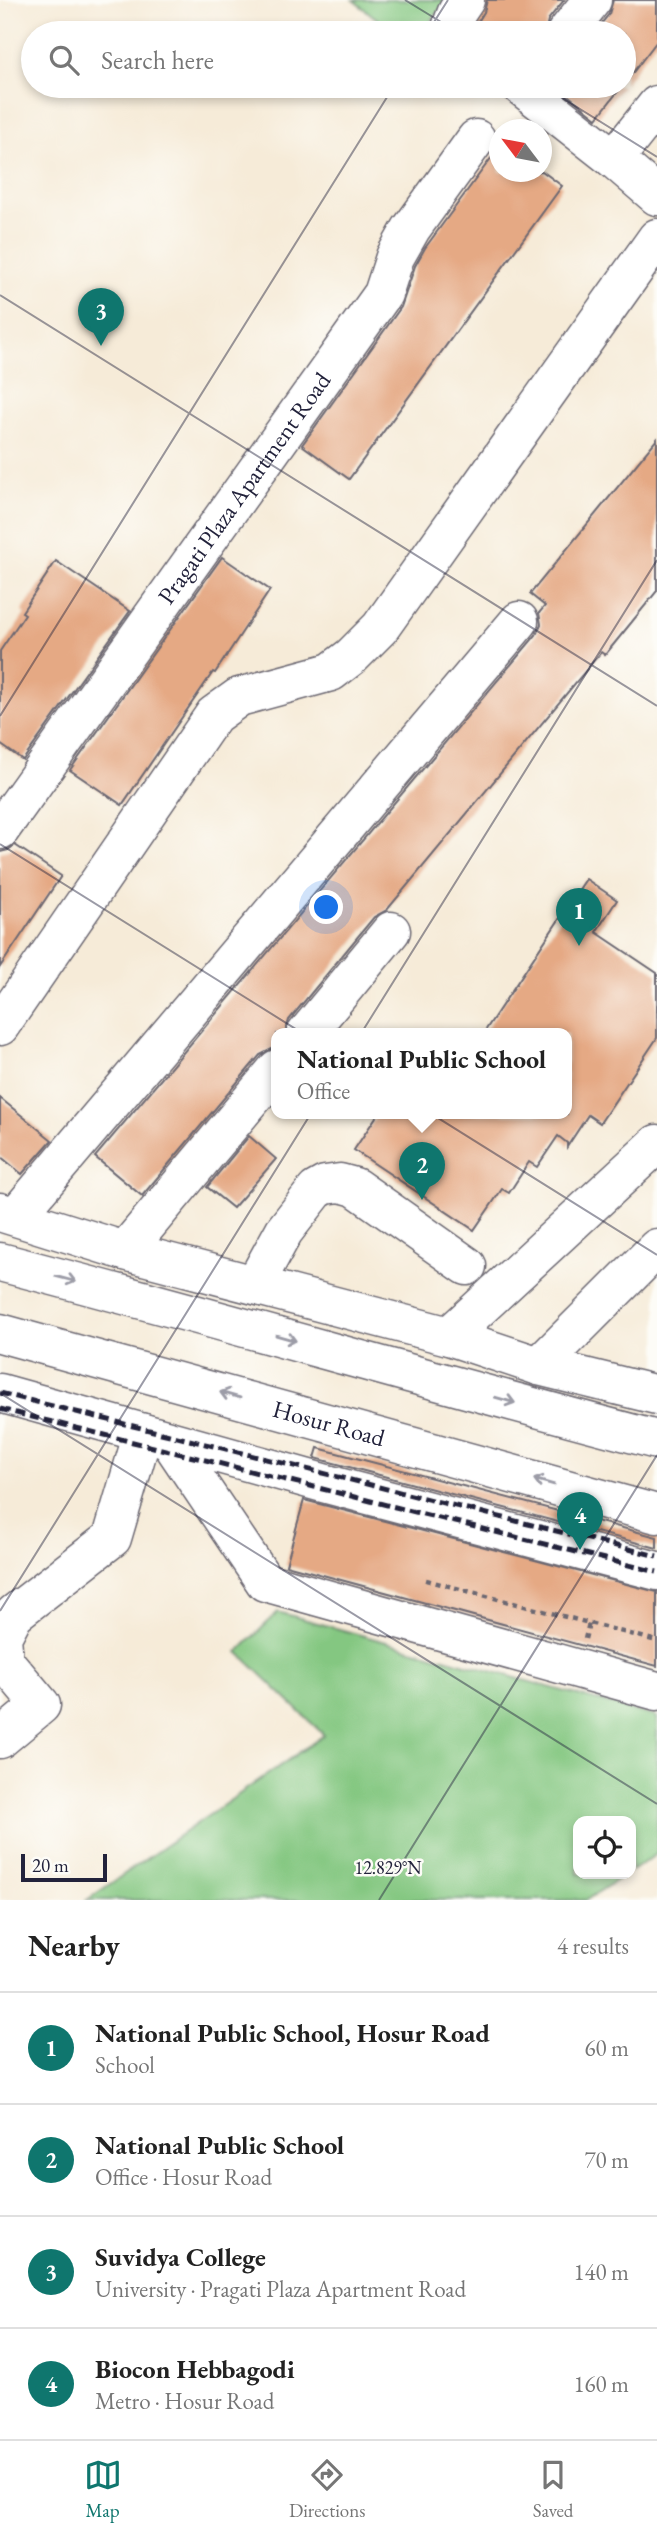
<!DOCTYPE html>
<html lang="en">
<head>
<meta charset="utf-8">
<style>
  body { margin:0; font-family:"EB Garamond",serif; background:#f2f2f2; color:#222 }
  .controls { position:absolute; right:21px; bottom:21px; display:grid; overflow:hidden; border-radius:14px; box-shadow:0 4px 10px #0003 }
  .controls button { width:63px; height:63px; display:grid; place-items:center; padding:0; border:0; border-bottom:2px solid #e0e0e0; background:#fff; color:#222; font:35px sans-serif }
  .compass { position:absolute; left:489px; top:119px; width:63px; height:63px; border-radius:50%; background:#fff; box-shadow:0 4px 10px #0003; rotate:302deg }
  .scale { position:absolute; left:21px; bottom:18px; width:86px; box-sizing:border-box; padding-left:7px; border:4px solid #22223b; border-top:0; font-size:19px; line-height:24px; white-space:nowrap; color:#22223b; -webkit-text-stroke:5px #fdfcf7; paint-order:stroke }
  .you { position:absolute; left:327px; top:908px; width:24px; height:24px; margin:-18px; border:5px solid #fff; border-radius:50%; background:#1a73e8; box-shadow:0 0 0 10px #1a73e833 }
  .badge { display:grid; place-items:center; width:46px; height:46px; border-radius:50%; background:#0f766e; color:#fff; font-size:23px; font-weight:700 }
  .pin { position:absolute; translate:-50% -58px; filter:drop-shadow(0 2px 4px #0008) }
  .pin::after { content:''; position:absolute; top:37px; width:24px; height:21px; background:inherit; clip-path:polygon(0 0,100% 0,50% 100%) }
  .popup { position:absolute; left:271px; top:1028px; width:301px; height:91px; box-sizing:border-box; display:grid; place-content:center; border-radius:14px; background:#fff; filter:drop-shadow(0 2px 5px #0005); font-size:23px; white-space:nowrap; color:#767676 }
  .popup b { font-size:26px; color:#222 }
  .popup::after { content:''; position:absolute; left:50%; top:100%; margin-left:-14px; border:14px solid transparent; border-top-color:#fff }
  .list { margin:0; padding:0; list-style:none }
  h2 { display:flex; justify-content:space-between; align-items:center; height:91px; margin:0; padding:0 28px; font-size:30px }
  h2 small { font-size:23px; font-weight:400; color:#767676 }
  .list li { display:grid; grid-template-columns:46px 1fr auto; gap:21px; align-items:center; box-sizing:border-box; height:112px; padding:0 28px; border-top:2px solid #e0e0e0 }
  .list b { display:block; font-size:26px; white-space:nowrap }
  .list p { margin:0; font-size:23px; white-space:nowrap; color:#767676 }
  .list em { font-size:23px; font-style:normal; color:#767676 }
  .icon { flex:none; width:38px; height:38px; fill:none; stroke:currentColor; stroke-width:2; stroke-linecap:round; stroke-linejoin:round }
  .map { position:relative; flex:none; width:657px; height:1900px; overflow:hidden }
  .search { position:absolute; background:#fff; box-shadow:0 4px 10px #0003; left:21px; right:21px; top:21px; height:77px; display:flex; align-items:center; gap:18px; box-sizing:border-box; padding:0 24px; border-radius:38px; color:#767676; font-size:26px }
  .sheet { height:539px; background:#fff }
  nav { display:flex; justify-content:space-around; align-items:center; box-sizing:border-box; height:98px; border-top:2px solid #e0e0e0; background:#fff; font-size:19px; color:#767676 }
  nav a { display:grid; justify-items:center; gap:4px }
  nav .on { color:#0f766e }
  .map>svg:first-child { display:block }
</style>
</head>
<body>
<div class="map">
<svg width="657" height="1900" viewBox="0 0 657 1900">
  <rect width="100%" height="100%" fill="#fdfcf7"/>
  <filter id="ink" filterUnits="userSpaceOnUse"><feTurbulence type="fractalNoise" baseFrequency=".0143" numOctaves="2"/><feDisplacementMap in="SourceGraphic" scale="14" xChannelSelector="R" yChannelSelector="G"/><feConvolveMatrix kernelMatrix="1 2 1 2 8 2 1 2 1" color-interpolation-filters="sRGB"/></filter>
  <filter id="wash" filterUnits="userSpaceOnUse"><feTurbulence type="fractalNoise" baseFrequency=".00686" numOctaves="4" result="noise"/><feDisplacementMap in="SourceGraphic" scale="28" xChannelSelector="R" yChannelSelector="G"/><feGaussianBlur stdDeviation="1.57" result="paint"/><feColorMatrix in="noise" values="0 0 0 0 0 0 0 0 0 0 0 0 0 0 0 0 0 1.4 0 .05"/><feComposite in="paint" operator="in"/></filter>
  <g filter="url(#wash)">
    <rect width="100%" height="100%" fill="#f6ebd8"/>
    <!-- green -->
    <path fill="#84c781" stroke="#53745e" stroke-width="2" d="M353 0H447L422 33H395Z
      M278 1612 657 1717V1854L631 1871V1821H578V1874H626L586 1900H87L324 1735 238 1652Z"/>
    <g id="blocks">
      <!-- building -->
      <path fill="#e5a984" d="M487 0H564L548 20 545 33H477L476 25 484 12Z
        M613 0H657V41L624 84V33H594L609 14Z
        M556 86H622L597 118Z
        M500 146V172L542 171 562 186 349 479 302 445 401 307 415 266 425 248Z
        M657 439V591L605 655 601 652 387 910 374 917 289 1020 285 1034H277V1044L274 1048 260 1055 142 1196 95 1157 536 635 541 624 539 613 545 606 530 594Z
        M222 557 270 590 215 673 213 672 122 805 70 770Z
        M56 561 130 611 23 760 0 744V651L25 614 22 612Z
        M15 845 61 876 0 967V852L8 850Z
        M586 879 617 900 596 932 657 973V1038L600 1123 588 1115 567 1147V1143L558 1136 537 1167 529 1162 509 1193 502 1189 474 1230 354 1150 378 1114H567V1034H483Z
        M0 1098 52 1140 22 1174 0 1156Z
        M249 1136 276 1159 233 1208 207 1187Z
        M318 1448 657 1537V1548L315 1458Z
        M304 1500 657 1592V1666L286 1565Z"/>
    </g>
  </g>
  <g filter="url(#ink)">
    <use href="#blocks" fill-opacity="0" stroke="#6c6872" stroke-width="2"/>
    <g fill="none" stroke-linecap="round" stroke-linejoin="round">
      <defs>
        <g id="minor">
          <path d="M456 33 451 28 457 12 465 0"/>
          <path d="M566 33 592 0"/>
          <path d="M521 86 614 159"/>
          <path d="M657 105 614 159 657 196"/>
          <path id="s1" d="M0 830 383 294 395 257 411 229 476 139"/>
          <path d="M0 1026 214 715 239 697 331 672 352 656 380 628 657 238"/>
          <path d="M306 1034 391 931"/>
          <path d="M0 1212 125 1251 449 1336 539 1366 657 1395"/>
          <path d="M16 1216 519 621"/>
          <path d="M125 1251 277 1069"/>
          <path d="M255 1284 284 1231 316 1190 325 1185 340 1183 355 1187 467 1266"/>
          <path d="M449 1336 657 1144"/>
          <path d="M539 1366 657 1248"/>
          <path d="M0 1393 323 1483 657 1571"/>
          <path d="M170 1441 265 1582 657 1691"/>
          <path d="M0 1739 41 1705 4 1661 2 1637 14 1614 112 1538 143 1433"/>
        </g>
        <g id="highway">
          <path d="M0 1262C220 1319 437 1383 657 1440"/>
          <path id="s2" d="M0 1333 657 1514"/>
        </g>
      </defs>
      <!-- minor casing -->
      <use href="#minor" stroke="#6c6872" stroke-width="41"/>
      <!-- highway casing -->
      <use href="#highway" stroke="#6c6872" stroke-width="41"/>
      <!-- path -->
      <path stroke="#6c6872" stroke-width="4.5" stroke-dasharray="5 5" stroke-linecap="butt" d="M426 1580 657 1641
        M585 1639 589 1623"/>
      <!-- minor -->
      <use href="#minor" stroke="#fff" stroke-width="38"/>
      <!-- highway -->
      <use href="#highway" stroke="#fff" stroke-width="38"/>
      <!-- rail -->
      <path stroke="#22223b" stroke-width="5" stroke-dasharray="10 5" stroke-linecap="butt" d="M0 1393 657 1556
        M0 1409 657 1572"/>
    </g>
    <!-- one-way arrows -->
    <defs><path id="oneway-shaft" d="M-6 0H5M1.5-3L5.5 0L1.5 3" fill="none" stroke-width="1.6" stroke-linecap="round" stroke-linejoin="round" transform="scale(1.75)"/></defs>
    <g stroke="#9c9ca7">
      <use href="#oneway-shaft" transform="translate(66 1279) rotate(15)"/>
      <use href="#oneway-shaft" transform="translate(286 1338) rotate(16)"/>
      <use href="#oneway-shaft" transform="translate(230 1395) rotate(-164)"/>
      <use href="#oneway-shaft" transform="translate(505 1400) rotate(16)"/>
      <use href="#oneway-shaft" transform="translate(544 1482) rotate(-164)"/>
    </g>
  </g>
  <!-- ticks -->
  <path fill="none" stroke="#22223b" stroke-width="2" stroke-opacity="0.45" d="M405 0 459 33M427 33 448 0M543 86 657 157M0 295 657 706M0 716 394 86M0 844 657 1255M0 1393 657 1804M0 1611 657 560M379 1900 657 1455"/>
  <g text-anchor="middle" stroke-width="5" stroke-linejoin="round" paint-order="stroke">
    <!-- street labels -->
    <g font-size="24" fill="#22223b" stroke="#fdfcf7">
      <text dy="8" stroke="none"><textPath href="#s1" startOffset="420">Pragati Plaza Apartment Road</textPath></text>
      <text dy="8" stroke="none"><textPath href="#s2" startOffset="341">Hosur Road</textPath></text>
    </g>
  </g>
  <g font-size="18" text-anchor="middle" fill="#22223b" stroke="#fdfcf7" stroke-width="5" stroke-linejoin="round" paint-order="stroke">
    <text x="388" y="1874">12.829°N</text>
  </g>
</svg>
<div class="controls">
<button><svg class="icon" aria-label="locate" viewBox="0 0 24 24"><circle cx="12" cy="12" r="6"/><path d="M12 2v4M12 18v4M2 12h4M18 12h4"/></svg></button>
</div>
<svg class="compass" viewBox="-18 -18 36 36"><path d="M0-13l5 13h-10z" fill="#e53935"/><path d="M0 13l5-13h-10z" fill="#767676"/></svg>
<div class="scale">20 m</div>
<div class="you"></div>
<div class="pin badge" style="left:579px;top:946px">1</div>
<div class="pin badge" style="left:422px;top:1200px">2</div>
<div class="popup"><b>National Public School</b>Office</div>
<div class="pin badge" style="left:101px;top:346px">3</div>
<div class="pin badge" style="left:580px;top:1550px">4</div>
<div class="search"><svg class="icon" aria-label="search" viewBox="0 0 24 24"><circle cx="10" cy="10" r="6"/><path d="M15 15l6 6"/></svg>Search here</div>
</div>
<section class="sheet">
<h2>Nearby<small>4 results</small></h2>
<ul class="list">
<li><span class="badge">1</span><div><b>National Public School, Hosur Road</b><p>School</p></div><em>60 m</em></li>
<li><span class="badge">2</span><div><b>National Public School</b><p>Office · Hosur Road</p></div><em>70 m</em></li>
<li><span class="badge">3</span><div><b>Suvidya College</b><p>University · Pragati Plaza Apartment Road</p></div><em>140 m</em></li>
<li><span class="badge">4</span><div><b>Biocon Hebbagodi</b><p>Metro · Hosur Road</p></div><em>160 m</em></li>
</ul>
</section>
<nav>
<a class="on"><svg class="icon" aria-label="map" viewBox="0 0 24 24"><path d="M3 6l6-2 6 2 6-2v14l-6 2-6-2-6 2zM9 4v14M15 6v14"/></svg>Map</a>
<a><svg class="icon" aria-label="directions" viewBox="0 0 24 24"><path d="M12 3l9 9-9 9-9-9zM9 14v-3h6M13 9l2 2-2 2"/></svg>Directions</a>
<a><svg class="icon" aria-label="saved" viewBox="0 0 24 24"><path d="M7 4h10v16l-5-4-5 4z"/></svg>Saved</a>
</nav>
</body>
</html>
